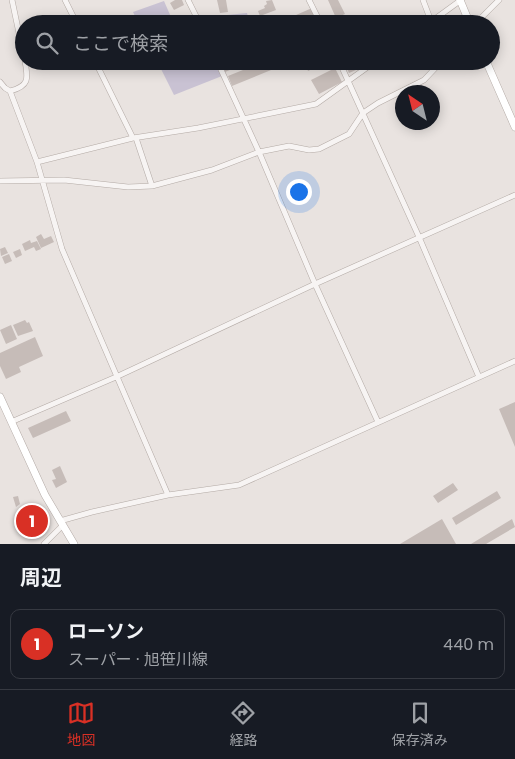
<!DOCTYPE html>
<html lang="ja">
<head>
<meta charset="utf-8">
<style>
  body { margin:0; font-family:Poppins,"Noto Sans JP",sans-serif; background:#20242c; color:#f1f3f6 }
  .compass { position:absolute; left:395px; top:85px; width:45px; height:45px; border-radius:50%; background:#171b24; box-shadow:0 2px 12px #0003; rotate:325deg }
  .you { position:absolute; left:298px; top:191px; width:18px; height:18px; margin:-12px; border:4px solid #fff; border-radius:50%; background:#1a73e8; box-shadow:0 0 0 8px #1a73e833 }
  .badge { display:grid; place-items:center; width:32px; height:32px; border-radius:50%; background:#d93025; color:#fff; font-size:16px; font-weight:700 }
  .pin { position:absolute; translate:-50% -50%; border:2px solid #fff; box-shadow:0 1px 5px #0006 }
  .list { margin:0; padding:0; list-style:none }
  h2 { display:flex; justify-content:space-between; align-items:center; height:65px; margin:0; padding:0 20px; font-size:21px }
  h2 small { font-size:16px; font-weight:400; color:#9ea1a6 }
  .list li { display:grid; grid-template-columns:32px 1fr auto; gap:15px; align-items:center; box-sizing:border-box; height:70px; margin:0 10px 10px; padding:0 10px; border:1px solid #363941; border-radius:10px }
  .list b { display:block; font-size:19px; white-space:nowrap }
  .list p { margin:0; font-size:16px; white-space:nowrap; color:#9ea1a6 }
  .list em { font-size:16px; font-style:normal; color:#9ea1a6 }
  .icon { flex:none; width:28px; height:28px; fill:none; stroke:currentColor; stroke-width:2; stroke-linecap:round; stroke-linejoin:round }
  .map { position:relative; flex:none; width:515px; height:544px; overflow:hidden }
  .search { position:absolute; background:#171b24; box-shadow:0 2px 12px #0003; left:15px; right:15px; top:15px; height:55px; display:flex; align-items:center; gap:12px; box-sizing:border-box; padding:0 18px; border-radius:28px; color:#9ea1a6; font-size:19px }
  .sheet { height:145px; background:#171b24 }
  nav { display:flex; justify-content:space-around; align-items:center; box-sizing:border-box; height:70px; border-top:1px solid #363941; background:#171b24; font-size:14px; color:#9ea1a6 }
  nav a { display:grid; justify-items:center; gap:2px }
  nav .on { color:#d93025 }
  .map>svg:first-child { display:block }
</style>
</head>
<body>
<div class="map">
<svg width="515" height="544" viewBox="0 0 515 544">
  <rect width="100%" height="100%" fill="#e9e3e0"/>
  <!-- green -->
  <path fill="#c9c2d3" d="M164 1 174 24H139L133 12Z
    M247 13 250 24H203L217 16Z
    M157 61H215L222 76 174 95Z"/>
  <!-- building -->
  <path fill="#c6bcb8" d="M175 0H182L184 5 174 10 170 3Z
    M217 0H226L228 12 220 13Z
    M272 0 276 10 260 16 258 11 265 8 264 6 267 4 266 1Z
    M328 0H338L345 14 336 18Z
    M312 8 317 20 310 24H289L287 19Z
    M257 15 258 24H251L250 16Z
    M230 61H251L225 72 223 64Z
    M265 61H293L232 86 228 76Z
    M304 61H330L308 71Z
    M344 61H352L356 70 349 73Z
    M335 68 342 82 319 94 311 80Z
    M41 234 44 239 51 236 54 242 41 248 36 237Z
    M30 240 31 243 37 241 41 249 36 251 34 247 25 251 22 244Z
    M5 247 8 253 1 256 0 249Z
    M20 249 22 255 16 258 13 252Z
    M9 254 12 261 5 264 2 257Z
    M25 320 27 323 29 322 33 331 18 336 13 325Z
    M11 325 17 339 6 344 0 330Z
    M35 337 43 356 19 367 21 372 6 379 0 366V353Z
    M515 402V447L499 409Z
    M66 411 71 421 33 438 28 428Z
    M60 466 67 482 56 488 52 480 56 479 52 470Z
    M453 483 458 490 438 503 433 496Z
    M497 491 501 498 456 525 452 518Z
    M18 496 20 504 16 507 13 497Z
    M24 508 38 524 30 531 16 515Z
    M442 519 456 544H400Z
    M512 519 515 527 486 544H471Z"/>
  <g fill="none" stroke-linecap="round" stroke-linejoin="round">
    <defs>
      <path id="street" d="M12 0 24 57
        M65 0 77 24
        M188 0 200 24
        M309 0 321 24
        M423 0 431 21
        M428 24 461 0
        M475 24 499 0
        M95 61 133 138
        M217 61 259 152 315 284 378 422
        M339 61 419 237 479 377
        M0 82 5 88 10 91 37 162 62 249 168 495
        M10 91C30 86 28 78 25 61
        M136 138 152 186
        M37 162 133 138 198 128 316 104 376 61
        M0 181 64 180 128 187 152 186 212 170 259 152 289 146 309 150 319 149 349 134 363 113 378 103 424 80 442 61
        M11 422 116 377 315 284 515 195
        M60 521 92 512 168 495 239 485 515 361
        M44 544 63 525"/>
      <path id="secondary" d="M460 0 470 24
        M486 61 515 127
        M0 397 45 495 74 544"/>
    </defs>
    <!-- street casing -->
    <use href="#street" stroke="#b3aaa5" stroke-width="6"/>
    <!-- secondary casing -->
    <use href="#secondary" stroke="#b3aaa5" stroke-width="8"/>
    <!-- street -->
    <use href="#street" stroke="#f7f4f3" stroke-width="5"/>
    <!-- secondary -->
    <use href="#secondary" stroke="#fff" stroke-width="7"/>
  </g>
</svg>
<svg class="compass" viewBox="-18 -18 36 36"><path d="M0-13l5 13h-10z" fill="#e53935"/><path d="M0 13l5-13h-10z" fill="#9ea1a6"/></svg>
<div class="you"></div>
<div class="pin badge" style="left:32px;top:521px">1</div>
<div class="search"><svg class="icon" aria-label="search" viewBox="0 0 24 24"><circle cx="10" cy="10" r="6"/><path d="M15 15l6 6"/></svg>ここで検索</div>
</div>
<section class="sheet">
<h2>周辺<small></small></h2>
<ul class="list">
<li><span class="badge">1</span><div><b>ローソン</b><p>スーパー · 旭笹川線</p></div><em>440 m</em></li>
</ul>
</section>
<nav>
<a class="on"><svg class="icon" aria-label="map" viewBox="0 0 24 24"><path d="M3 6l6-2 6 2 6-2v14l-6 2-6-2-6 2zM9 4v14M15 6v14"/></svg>地図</a>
<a><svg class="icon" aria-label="directions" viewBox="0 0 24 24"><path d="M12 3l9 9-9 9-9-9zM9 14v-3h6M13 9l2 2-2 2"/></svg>経路</a>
<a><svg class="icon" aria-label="saved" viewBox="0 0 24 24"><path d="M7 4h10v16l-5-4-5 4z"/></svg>保存済み</a>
</nav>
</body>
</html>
